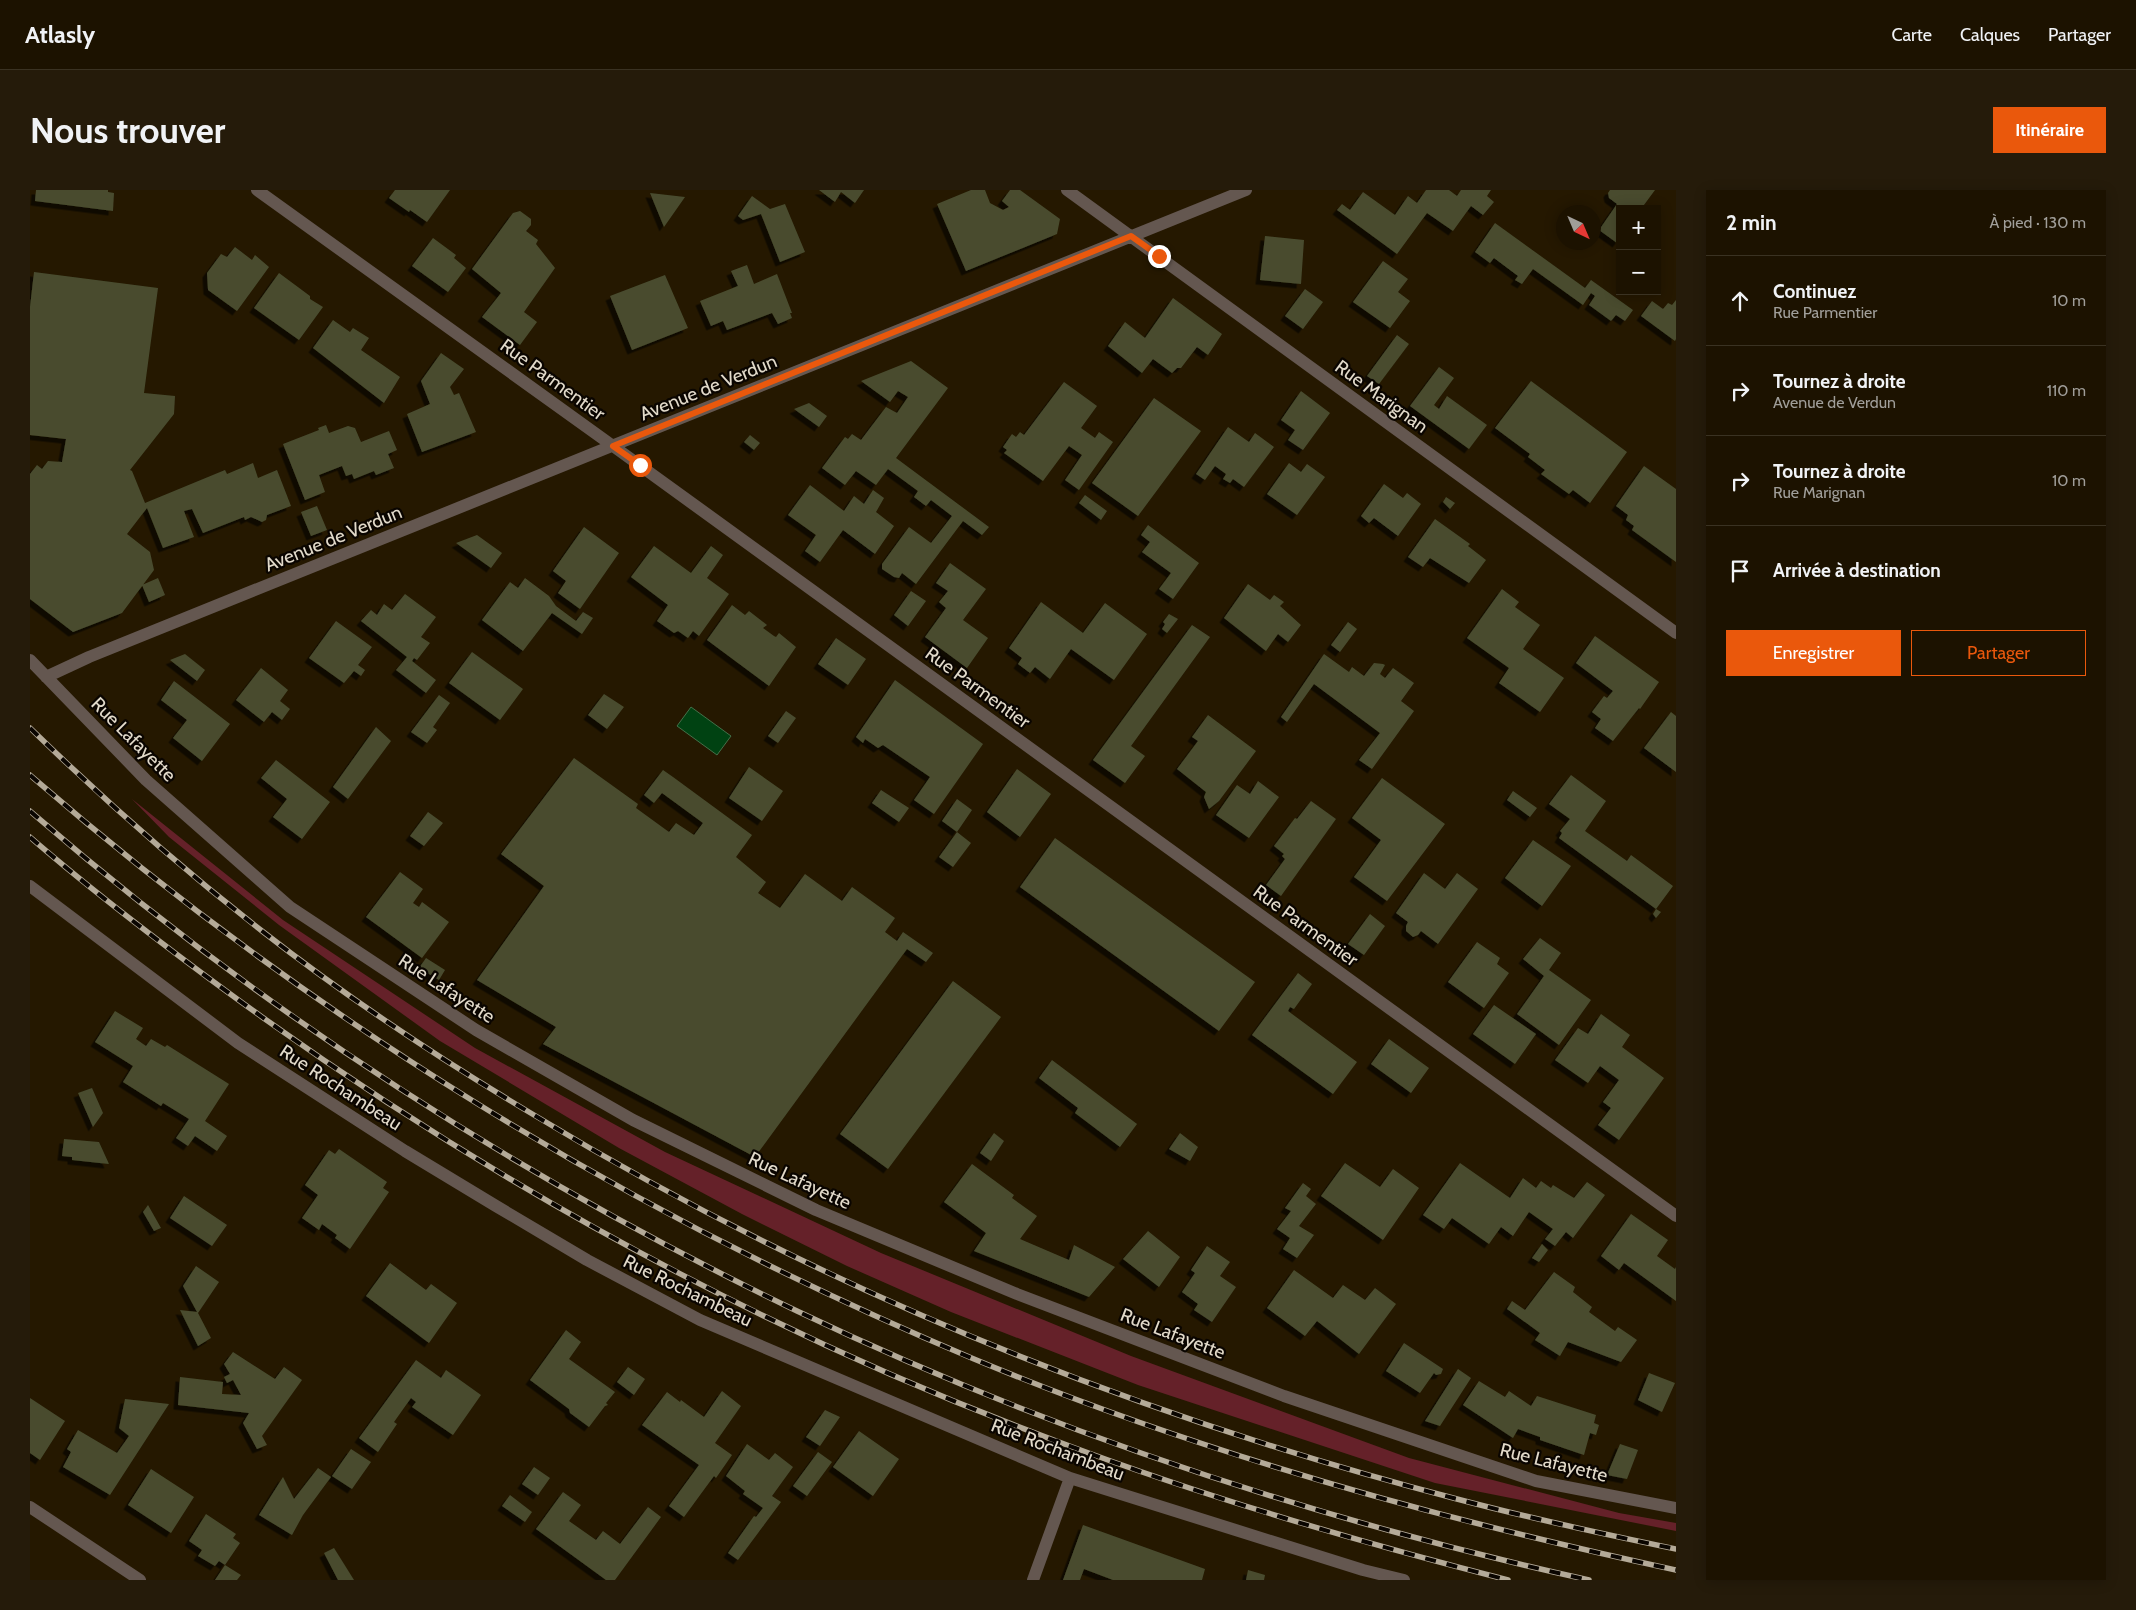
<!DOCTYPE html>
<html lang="fr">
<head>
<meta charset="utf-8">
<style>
  body { margin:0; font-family:Cabin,sans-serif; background:#251b0a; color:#f1f3f6 }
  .controls { position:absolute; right:15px; top:15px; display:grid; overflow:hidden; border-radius:0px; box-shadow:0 2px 12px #0003 }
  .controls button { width:45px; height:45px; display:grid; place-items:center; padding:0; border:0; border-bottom:1px solid #3a3222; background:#1c1200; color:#f1f3f6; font:25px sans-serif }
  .compass { position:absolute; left:1526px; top:15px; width:45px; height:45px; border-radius:50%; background:#1c1200; box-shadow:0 2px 12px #0003; rotate:136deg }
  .stop { position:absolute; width:15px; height:15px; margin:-11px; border:4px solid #ea580c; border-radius:50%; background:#fff }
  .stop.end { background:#ea580c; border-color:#fff; box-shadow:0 1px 5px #0008 }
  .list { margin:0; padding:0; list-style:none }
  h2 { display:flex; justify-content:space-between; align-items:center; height:65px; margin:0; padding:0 20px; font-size:21px }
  h2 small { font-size:16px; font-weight:400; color:#a09e99 }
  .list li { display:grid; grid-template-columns:32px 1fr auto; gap:15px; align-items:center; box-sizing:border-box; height:90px; padding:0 20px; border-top:1px solid #3a3222 }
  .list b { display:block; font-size:19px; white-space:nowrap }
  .list p { margin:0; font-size:16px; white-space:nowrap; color:#a09e99 }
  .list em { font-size:16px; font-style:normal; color:#a09e99 }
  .actions { display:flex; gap:10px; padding:15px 20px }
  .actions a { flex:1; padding:11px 0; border:1px solid #ea580c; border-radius:0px; text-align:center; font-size:18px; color:#ea580c }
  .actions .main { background:#ea580c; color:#fff }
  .icon { flex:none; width:28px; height:28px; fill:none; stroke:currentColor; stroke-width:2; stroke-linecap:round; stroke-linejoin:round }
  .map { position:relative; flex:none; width:1646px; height:1390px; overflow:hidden; border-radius:0px }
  header { display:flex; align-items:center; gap:30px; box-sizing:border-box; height:70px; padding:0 25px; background:#1c1200; border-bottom:1px solid #3a3222 }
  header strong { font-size:24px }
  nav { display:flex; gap:28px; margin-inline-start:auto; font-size:18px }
  .intro { display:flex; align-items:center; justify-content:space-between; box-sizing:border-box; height:120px; padding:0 30px }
  h1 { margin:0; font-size:35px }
  .button { padding:12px 22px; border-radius:0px; background:#ea580c; color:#fff; font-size:18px; font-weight:700 }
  main { display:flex; gap:30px; padding:0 30px }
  aside { flex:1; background:#1c1200; border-radius:0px; box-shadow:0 2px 12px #0003 }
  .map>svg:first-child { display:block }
</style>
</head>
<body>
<header>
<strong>Atlasly</strong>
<nav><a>Carte</a><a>Calques</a><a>Partager</a></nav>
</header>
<div class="intro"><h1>Nous trouver</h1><a class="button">Itinéraire</a></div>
<main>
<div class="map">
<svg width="1646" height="1390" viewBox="0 0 1646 1390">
  <defs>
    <filter id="shadow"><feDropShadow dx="-4.5" dy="4.5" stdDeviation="0" flood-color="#0009"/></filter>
  </defs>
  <rect width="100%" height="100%" fill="#251800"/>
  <!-- green -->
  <path fill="#652129" d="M102 609 253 730 445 858 635 962 851 1063 1101 1166 1379 1268 1589 1323 1646 1333V1341L1405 1293 1108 1195 921 1122 817 1076 712 1024 589 958 410 851 249 735 139 647Z"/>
  <!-- water -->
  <path fill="#004212" stroke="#447049" d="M661 517 701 546 687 565 647 536Z"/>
  <!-- building -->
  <path fill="#484c2f" filter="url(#shadow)" d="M6 0H78V2L84 3 83 21 5 11Z
    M365 0H420L397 32 380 20 379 22 359 8Z
    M789 0H834L825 13 811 2 805 12Z
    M941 0H955L960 13 973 20 979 17 972 11 980 0H990L1030 29 1027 44 936 81 907 14Z
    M1396 0H1419L1427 6 1431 0H1461L1457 6 1464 12 1453 25 1441 16 1423 41 1397 23 1367 64 1307 20 1312 14 1320 20 1333 2 1365 25 1378 6 1387 13Z
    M1580 0H1625L1611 19H1590V49L1587 53 1569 40 1587 14 1579 8 1578 3Z
    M620 3 655 7 634 37Z
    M722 6 740 19 755 14 775 62 750 72 731 24 713 30 708 26Z
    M490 21 501 29V35L496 41 508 50 506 54 525 78 494 122 507 132 490 155 452 127 471 103 442 79 483 23Z
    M1465 33 1555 98 1561 90 1603 120 1595 131 1586 125 1581 131 1559 115 1565 106 1561 103 1553 115 1503 79 1492 94 1485 90 1488 86 1464 68 1460 73 1445 62Z
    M1235 46 1274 50 1271 94 1230 90Z
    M403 48 426 65 424 68 436 78 418 102 382 76Z
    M205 57 222 70 225 65 239 77 207 121 178 100 177 83 191 64 197 67Z
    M1353 71 1378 89 1368 102 1380 111 1360 138 1323 112Z
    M717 75 724 94 747 84 762 123H760L762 128 748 134 742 123 697 140 693 131 681 136 670 111 708 96 701 81Z
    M4 82 128 98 114 203 145 206 144 224 100 280 102 281 115 313 195 280 197 284 223 273 228 288 247 280 261 316 237 325 236 330 232 332 221 327 215 330 214 327 173 343 162 319 154 321 164 347 133 358 117 318 97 344 120 362 124 380 92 423 43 442 0 409V284L7 275 12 279 18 271 32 272 36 249 0 245V117Z
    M249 83 280 106V109L293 117 269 150 224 118Z
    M635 85 658 138 602 160 580 106Z
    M1275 99 1293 112 1273 139 1255 126Z
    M1143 108 1192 144 1178 165 1167 157 1151 178H1147L1142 183 1123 169 1112 183 1078 156 1095 132 1115 148Z
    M1646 110V149L1645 151 1611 126 1622 111 1633 119 1638 113 1642 115Z
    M303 130 320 142 323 138 339 148 331 160 370 187 354 213 283 158Z
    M1367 145 1379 154 1349 194 1337 186Z
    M411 163 434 179 420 197 424 205 429 203 446 242 392 262 377 224 400 214 391 191Z
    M881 171 918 198 866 268 959 337 952 345 933 331 886 394 872 383 869 388 864 387 852 379V374L879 337 901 353 922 326 901 310 896 316 884 307 888 301 858 279 846 295 826 281 815 295 792 278 815 247 818 249 822 244 831 250 856 217 867 223 878 207 868 201 860 212 831 191Z
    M1409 177 1424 188 1404 215 1409 219 1417 206 1457 235 1439 259 1380 216Z
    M1501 191 1597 262 1560 313 1543 300 1539 304 1511 284 1515 280 1498 267 1500 264 1465 238Z
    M1034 192 1067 216 1051 238 1065 248 1069 242 1083 252 1049 300 1035 290 1052 265 1039 256 1013 291 974 263 977 260 973 257 982 244 986 247 990 242 994 245Z
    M1271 201 1300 223 1273 260 1258 250 1265 240 1251 230Z
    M1124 208 1171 241 1108 326 1062 293Z
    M779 213 797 226 789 237 764 219Z
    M296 235 299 243 318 236 325 238 331 252 359 241 367 260 358 264 364 278 346 285 344 281 324 289 322 284 316 286 312 276 289 285 295 302 275 310 253 254 289 240 288 238Z
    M1198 237 1219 252 1225 243 1244 257 1214 297 1203 289 1200 293 1193 289 1196 284 1185 276 1175 290 1166 284Z
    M720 245 730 253 724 260 714 252Z
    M1259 273 1271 282 1277 274 1295 287 1267 325 1237 304Z
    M1614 276 1646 299V372L1602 340 1604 336 1596 330 1598 325 1586 316Z
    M1354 294 1373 308 1377 303 1391 314 1368 346 1344 328 1339 333 1331 326Z
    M780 295 814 321 824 306 834 314 843 300 854 308 846 322 864 336 845 364 813 340 790 372 775 361 786 345 758 325Z
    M1055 305 1077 321 1071 330 1049 313Z
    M1416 307 1425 313 1420 319 1413 312Z
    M287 316 297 340 281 346 271 322Z
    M1405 329 1440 354 1438 356 1456 370 1439 393 1400 368 1393 377 1378 367Z
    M1118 335 1169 373 1143 409 1129 399 1141 383 1112 362 1120 352 1111 345Z
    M554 337 589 363 550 419 528 403 536 391 523 381Z
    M447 345 472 363 461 378 426 353Z
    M624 356 661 383 681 356 693 365 677 388 699 404 669 446 663 441 658 448 648 441 644 443 627 431 638 415 601 387Z
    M920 373 956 399 933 430 958 448 937 478 895 447 916 418 909 412 918 401 906 393Z
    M128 388 135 405 119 412 112 395Z
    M495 388 519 406 526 416 546 431 553 422 563 428 552 444 522 423 493 461 452 430 480 392 488 398Z
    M1218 394 1240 410 1244 405 1254 412 1250 416 1271 435 1258 452 1248 444 1236 461 1194 428Z
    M1472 399 1489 412 1485 417 1510 435 1493 459 1534 488 1510 522 1469 493 1479 478 1437 448Z
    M881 401 896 411 878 436 864 425Z
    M375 404 406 427 391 447 400 453 387 470 384 468 382 471 406 490 396 503 366 480 377 467 331 431 341 420 347 425 354 414 362 420Z
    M1011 412 1053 443 1075 413 1117 444 1084 490 1041 459 1020 489 1005 477 1000 483 988 474 992 468 979 458Z
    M702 415 715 425 719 421 737 435 733 438 744 446 746 447 749 443 766 457 739 496 677 450Z
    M1139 424 1148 429 1137 443 1132 439 1135 434 1133 432Z
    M306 431 342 457 328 475 335 480 331 486 324 481 314 493 279 468Z
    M1318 432 1327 439 1310 462 1301 455Z
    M1162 435 1180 447 1101 556 1115 566 1095 593 1063 570Z
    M1565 446 1629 492 1610 519 1609 518 1583 551 1565 538 1571 529 1562 522 1574 506 1577 508 1583 501 1546 473Z
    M806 448 836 469 818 495 788 474Z
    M442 462 493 499 470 530 419 493Z
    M155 464 175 480 167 491 140 470Z
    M1294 464 1319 482 1322 477 1334 486 1344 473 1353 474 1355 475 1350 484 1355 488 1363 478 1384 493 1371 511 1384 521 1342 579 1329 570 1350 543 1284 494 1257 532 1251 527Z
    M231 478 258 500 250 511 260 519 252 530 242 522 234 532 206 510Z
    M865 490 953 554 904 624 884 610 900 587 853 555 848 558 835 549 833 553 826 547Z
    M144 491 200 534 172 571 143 548 157 530 131 510Z
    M574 504 594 517 577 539 558 525Z
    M409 505 420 513 403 537 407 540 397 553 381 542Z
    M756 521 766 528 748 553 738 546Z
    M1641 522 1646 526V582L1614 558Z
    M1178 525 1226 561 1189 611 1179 619 1174 607 1176 602 1147 579 1168 551 1162 547Z
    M346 537 361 551 318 609 303 597Z
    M544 568 608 614 606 618 639 642 646 633 664 645 673 633 632 603 624 613 614 605 633 580 643 587 722 645 706 667 736 692 728 703 750 718 775 684 812 711 822 697 865 728 855 742 867 751 873 742 903 763 896 772 877 759 725 967 513 854 526 837 447 790 514 696 471 664Z
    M246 570 300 612 272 649 243 627 257 609 231 588Z
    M719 577 753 601 732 631 699 608Z
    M987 579 1021 604 990 647 957 622Z
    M1541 585 1576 611 1555 641 1597 671 1601 665 1643 696 1626 719 1529 648 1532 643 1530 641 1540 629 1519 614Z
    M1352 588 1415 634 1357 711 1324 687 1351 650 1322 628Z
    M1228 591 1249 607 1219 648 1186 625 1207 595 1220 604Z
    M851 600 879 618 869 632 842 613Z
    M1483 601 1507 618 1500 627 1477 610Z
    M927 609 942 620 927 642 941 653 923 677 909 667 927 642 912 631Z
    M1281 611 1306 629 1251 706 1236 695 1255 669 1252 666 1254 664 1244 656 1265 628 1267 629Z
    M398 622 413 633 394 656 380 646Z
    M1025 648 1225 792 1189 841 990 697Z
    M1503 650 1541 676 1512 716 1475 688Z
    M370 682 393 699 383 713 389 717 392 712 419 732 392 768 336 727Z
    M1394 683 1415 699 1427 683 1448 699 1408 754 1391 741 1388 745 1383 747 1376 741V736L1378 732 1366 723Z
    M1626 719 1631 722 1626 728 1623 724Z
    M1340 724 1355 736 1334 765 1318 754Z
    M1510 748 1531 763 1519 780 1561 810 1529 855 1487 824 1514 786 1493 769Z
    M1447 752 1470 768 1467 774 1479 783 1454 818 1418 792Z
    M396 768 415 780 409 790 389 778Z
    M1268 783 1282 794 1264 819 1260 817 1258 821 1327 872 1303 904 1222 845Z
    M923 791 971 827 858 979 810 944Z
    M1464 815 1506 844 1485 874 1443 844Z
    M85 821 113 838 106 849 116 856 121 849 135 857 137 855 199 894 175 931 197 946 187 961 165 946 158 956 146 948 159 929 133 913 131 916 93 892 103 876 65 852Z
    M1571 824 1600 845 1592 857 1634 888 1589 950 1568 935 1581 918 1573 912 1589 890 1570 876 1558 893 1525 870 1548 838 1558 844Z
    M1359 849 1399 878 1381 903 1341 874Z
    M1022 870 1107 934 1090 957 1045 923 1048 918 1009 888Z
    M62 898 73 923 63 937 48 903Z
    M964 943 974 951 961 971 950 963Z
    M1150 943 1168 957 1160 971 1139 959Z
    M34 949 69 952 79 974 42 970V967L32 966Z
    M309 959 357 992 353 998 359 1002 320 1059 305 1048 307 1045 292 1034 289 1040 272 1028 288 1005 275 995 299 960 305 964Z
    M1315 973 1350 997 1363 979 1389 998 1353 1050 1291 1006Z
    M1430 973 1480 1008 1493 988 1506 998 1511 991 1521 998 1523 995 1544 1008 1557 992 1575 1005 1543 1048 1536 1042 1525 1056 1515 1049 1523 1039 1499 1022 1483 1046 1471 1037 1459 1054 1422 1028 1414 1039 1393 1025Z
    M942 974 984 1005 982 1008 1007 1026 990 1049 1039 1070 1044 1055 1085 1077 1059 1107 944 1061 956 1043 914 1012Z
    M1273 993 1281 999 1276 1006 1286 1014 1269 1036 1284 1045 1267 1068 1253 1059 1260 1048 1247 1039 1261 1021 1255 1018Z
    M154 1006 197 1035 182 1056 140 1028Z
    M118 1015 131 1038 124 1041 113 1022Z
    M1601 1024 1638 1050 1627 1066 1645 1079 1646 1077V1111L1594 1073 1589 1080 1571 1066Z
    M1118 1041 1150 1067 1129 1097 1093 1069Z
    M1512 1054 1518 1060 1509 1072 1502 1068Z
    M1177 1056 1200 1072 1190 1086 1206 1097 1182 1132 1164 1120 1168 1114 1152 1102 1165 1083 1161 1080Z
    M360 1073 396 1100 401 1094 427 1113 399 1153 336 1106Z
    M166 1076 189 1092 168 1123 181 1148 168 1156 150 1120 167 1122 153 1096Z
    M1264 1080 1303 1108 1313 1095 1335 1110 1345 1098 1366 1114 1329 1164 1287 1131 1275 1146 1237 1118Z
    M1524 1082 1545 1097 1543 1102 1562 1117 1559 1122 1585 1141 1588 1137 1607 1150 1591 1172 1538 1152 1530 1166 1505 1150 1510 1143 1477 1119 1482 1111 1495 1120Z
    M536 1140 551 1152 539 1169 585 1202 576 1213 578 1215 575 1216 559 1237 540 1223 539 1219 500 1190Z
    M1374 1153 1413 1179 1411 1184 1406 1185 1404 1183 1390 1203 1356 1181Z
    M203 1162 245 1189 254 1177 272 1190 232 1246 237 1255 227 1259 213 1233 219 1223 148 1215 150 1187 193 1192 192 1204 211 1205 203 1190 197 1193 194 1187 200 1184 194 1174Z
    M386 1170 411 1188 416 1180 451 1205 423 1245 382 1217 386 1212 381 1208 364 1232 367 1234 348 1262 329 1248Z
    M598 1177 615 1189 604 1205 587 1192Z
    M1428 1179 1441 1188 1410 1236 1395 1231Z
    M1619 1183 1645 1193 1632 1222 1608 1210Z
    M1449 1191 1475 1207 1479 1201 1501 1216 1507 1206 1566 1225 1564 1233 1569 1235 1566 1245 1560 1243 1554 1265 1510 1250V1247L1488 1239 1483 1248 1433 1215Z
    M692 1201 711 1216 685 1253 702 1265 686 1288 684 1286 654 1327 639 1316 669 1275 612 1235 637 1202 650 1212 651 1210 674 1227Z
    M0 1208 35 1231 10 1270 0 1263Z
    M95 1209 139 1214 80 1305 33 1277 41 1262 37 1259 48 1240 87 1263 99 1246 89 1238Z
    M795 1220 810 1227 790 1256 776 1247Z
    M829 1241 869 1269 843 1306 803 1277Z
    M717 1254 739 1270 745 1263 763 1277 742 1306 751 1312 708 1370 698 1363 724 1326 726 1327 733 1318 713 1304 715 1301 696 1286Z
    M1590 1254 1608 1260 1597 1289 1577 1285Z
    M321 1259 341 1272 322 1299 302 1286Z
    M788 1262 802 1272 777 1306 763 1296Z
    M504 1277 520 1288 508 1305 492 1294Z
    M288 1278 301 1287 273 1325 262 1345 229 1325 253 1287 264 1309Z
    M121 1279 164 1307 141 1343 98 1315Z
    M533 1302 551 1315 539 1331 566 1350 573 1341 590 1354 618 1317 631 1327 585 1390H576L506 1339Z
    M480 1305 502 1322 495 1332 472 1316Z
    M176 1324 206 1344 203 1348 210 1353 195 1375 211 1385 207 1390H185L195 1375 189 1371 185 1376 168 1366 172 1360 159 1351Z
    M1053 1335 1175 1379 1172 1390H1083L1054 1379 1050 1390H1033Z
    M304 1358 324 1390H308L294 1363Z
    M1218 1380 1235 1385 1234 1390H1216Z"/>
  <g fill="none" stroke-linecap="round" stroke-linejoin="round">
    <!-- street -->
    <path stroke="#645750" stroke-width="12" d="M227 0 583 256 1646 1026
      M1037 0 1646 443
      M0 470 116 590 260 717 446 840 603 930 786 1020 987 1104 1254 1206 1506 1291 1646 1318
      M16 487 59 467 1216 0
      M0 696 208 853 375 961 466 1016 557 1070 670 1130 1040 1288 1333 1380 1374 1390
      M0 1317 110 1390
      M1003 1390 1040 1288"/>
    <defs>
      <path id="rail" d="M0 538C74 610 151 678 232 741 319 809 410 869 504 925 790 1098 1103 1225 1427 1309 1499 1328 1573 1344 1646 1359
        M0 585C281 829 601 1025 944 1169 1169 1263 1408 1329 1646 1380
        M0 621C231 821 492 989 767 1121 1018 1241 1287 1330 1559 1390
        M0 647C74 711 153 770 232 827 479 1003 751 1150 1037 1255 1181 1309 1329 1352 1478 1390"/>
    </defs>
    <!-- rail casing -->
    <use href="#rail" stroke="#b4aa98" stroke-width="5.5"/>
    <!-- rail -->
    <use href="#rail" stroke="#0a0500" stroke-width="4" stroke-dasharray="11" stroke-linecap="butt"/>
  </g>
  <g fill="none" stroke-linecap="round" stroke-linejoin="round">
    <!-- route -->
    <path stroke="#ea580c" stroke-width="6" d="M610 275 583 256 1101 46 1129 66"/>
  </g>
  <g text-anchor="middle" stroke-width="4.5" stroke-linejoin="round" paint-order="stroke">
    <!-- street labels -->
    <g font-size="19" fill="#e2daca" stroke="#0a0500">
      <text transform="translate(523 189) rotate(36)" y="7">Rue Parmentier</text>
      <text transform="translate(678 197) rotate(-22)" y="7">Avenue de Verdun</text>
      <text transform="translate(1352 206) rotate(36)" y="7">Rue Marignan</text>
      <text transform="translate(303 348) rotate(-22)" y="7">Avenue de Verdun</text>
      <text transform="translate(948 497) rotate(36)" y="7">Rue Parmentier</text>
      <text transform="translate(104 549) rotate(45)" y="7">Rue Lafayette</text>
      <text transform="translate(1276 735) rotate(36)" y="7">Rue Parmentier</text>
      <text transform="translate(417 798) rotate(33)" y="7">Rue Lafayette</text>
      <text transform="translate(311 897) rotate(33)" y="7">Rue Rochambeau</text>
      <text transform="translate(770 990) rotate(25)" y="7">Rue Lafayette</text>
      <text transform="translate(658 1100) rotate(26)" y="7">Rue Rochambeau</text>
      <text transform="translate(1143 1143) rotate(21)" y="7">Rue Lafayette</text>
      <text transform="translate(1028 1259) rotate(21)" y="7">Rue Rochambeau</text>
      <text transform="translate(1524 1272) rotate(14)" y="7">Rue Lafayette</text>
    </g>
  </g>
</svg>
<div class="controls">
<button>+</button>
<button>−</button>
</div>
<svg class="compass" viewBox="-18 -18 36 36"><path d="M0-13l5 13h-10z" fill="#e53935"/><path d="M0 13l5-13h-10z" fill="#a09e99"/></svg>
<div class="stop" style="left:610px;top:275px"></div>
<div class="stop end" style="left:1129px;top:66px"></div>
</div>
<aside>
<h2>2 min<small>À pied · 130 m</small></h2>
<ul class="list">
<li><svg class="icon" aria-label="ahead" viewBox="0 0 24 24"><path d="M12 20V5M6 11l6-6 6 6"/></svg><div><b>Continuez</b><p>Rue Parmentier</p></div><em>10 m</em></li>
<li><svg class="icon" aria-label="right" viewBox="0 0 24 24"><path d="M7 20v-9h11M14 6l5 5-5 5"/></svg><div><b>Tournez à droite</b><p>Avenue de Verdun</p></div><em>110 m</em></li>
<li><svg class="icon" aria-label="right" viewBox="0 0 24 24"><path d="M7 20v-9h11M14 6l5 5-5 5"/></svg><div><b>Tournez à droite</b><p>Rue Marignan</p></div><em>10 m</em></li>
<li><svg class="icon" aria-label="arrive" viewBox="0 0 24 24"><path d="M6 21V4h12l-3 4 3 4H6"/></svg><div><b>Arrivée à destination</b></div></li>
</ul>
<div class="actions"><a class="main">Enregistrer</a><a>Partager</a></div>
</aside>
</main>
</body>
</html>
